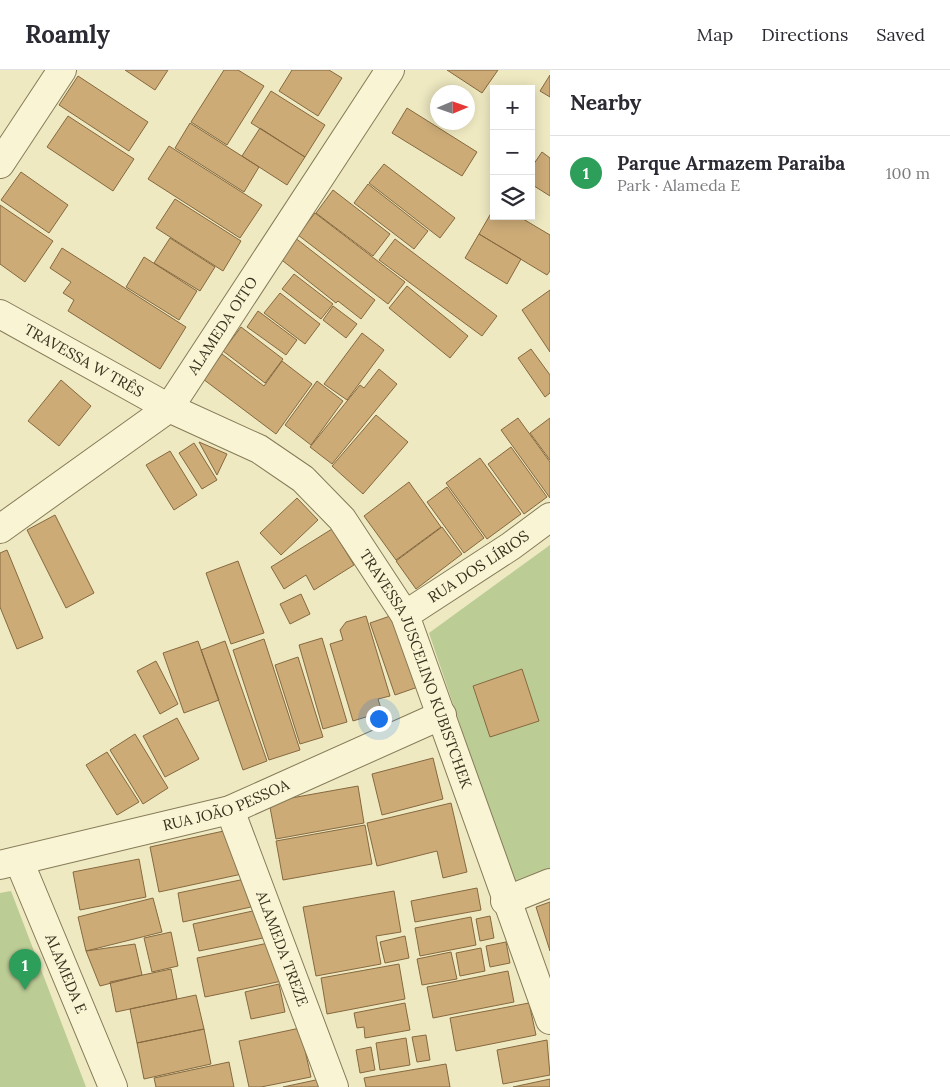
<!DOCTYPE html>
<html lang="en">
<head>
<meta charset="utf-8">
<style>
  body { margin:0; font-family:Lora,serif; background:#f7f7f7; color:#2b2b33 }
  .controls { position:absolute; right:15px; top:15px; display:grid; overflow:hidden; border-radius:0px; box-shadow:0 2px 12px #0003 }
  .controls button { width:45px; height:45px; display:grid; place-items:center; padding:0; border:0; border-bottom:1px solid #e1e1e2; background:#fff; color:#2b2b33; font:25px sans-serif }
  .compass { position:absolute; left:430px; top:15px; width:45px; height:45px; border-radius:50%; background:#fff; box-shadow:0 2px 12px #0003; rotate:88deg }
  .you { position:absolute; left:378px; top:648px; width:18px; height:18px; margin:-12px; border:4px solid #fff; border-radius:50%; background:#1a73e8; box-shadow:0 0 0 8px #1a73e833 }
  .badge { display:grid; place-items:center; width:32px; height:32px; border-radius:50%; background:#963e29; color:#fff; font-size:16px; font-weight:700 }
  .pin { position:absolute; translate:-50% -41px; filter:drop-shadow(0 1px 2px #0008) }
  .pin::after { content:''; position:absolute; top:26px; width:18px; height:15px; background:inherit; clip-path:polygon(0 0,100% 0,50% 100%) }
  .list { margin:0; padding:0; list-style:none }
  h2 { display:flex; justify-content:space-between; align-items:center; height:65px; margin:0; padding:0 20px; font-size:21px }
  h2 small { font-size:16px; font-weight:400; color:#7c7c81 }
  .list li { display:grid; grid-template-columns:32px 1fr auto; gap:15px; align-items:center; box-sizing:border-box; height:75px; padding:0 20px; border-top:1px solid #e1e1e2 }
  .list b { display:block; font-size:19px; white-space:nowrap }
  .list p { margin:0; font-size:16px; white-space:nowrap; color:#7c7c81 }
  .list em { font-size:16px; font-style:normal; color:#7c7c81 }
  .icon { flex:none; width:28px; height:28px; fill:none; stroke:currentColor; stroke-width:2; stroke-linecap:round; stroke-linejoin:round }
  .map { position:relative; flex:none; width:550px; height:1017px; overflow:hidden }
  header { display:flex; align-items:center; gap:30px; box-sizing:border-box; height:70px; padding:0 25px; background:#fff; border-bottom:1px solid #e1e1e2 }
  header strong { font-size:24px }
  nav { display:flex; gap:28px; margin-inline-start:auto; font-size:18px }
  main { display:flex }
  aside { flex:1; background:#fff }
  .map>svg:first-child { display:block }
</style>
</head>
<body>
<header>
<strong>Roamly</strong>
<nav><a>Map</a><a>Directions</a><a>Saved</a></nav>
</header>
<main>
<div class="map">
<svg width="550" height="1017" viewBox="0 0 550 1017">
  <rect width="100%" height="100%" fill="#eee9c1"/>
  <!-- green -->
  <path fill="#bbcc95" d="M550 475V799L514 814 429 563Z
    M11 821 86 1017H0V823Z"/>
  <!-- building -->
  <path fill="#ccab77" stroke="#86693f" d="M125 0H168L155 20Z
    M224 0H238L264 16 227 75 191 52Z
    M292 0H329L342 8 318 46 279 21Z
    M447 0H498L482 23Z
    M550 5V27L540 21Z
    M78 6 148 52 129 81 59 35Z
    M271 21 325 55 305 87 251 53Z
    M407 38 477 82 462 106 392 63Z
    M68 46 134 89 113 121 47 77Z
    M190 53 259 97 244 122 175 78Z
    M260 58 305 87 287 115 242 86Z
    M169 76 262 135 240 168 148 109Z
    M542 82 550 88V126L531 114V98Z
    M384 94 455 148 440 168 369 113Z
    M21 102 68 135 49 163 1 130Z
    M368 114 428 161 414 179 354 133Z
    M333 120 390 164 373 186 316 143Z
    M175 129 241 171 223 201 156 158Z
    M0 135 53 171 25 212 0 194Z
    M494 138V146H518L550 165V201L547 205 479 164Z
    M315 143 405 212 388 234 298 165Z
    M479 164 521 189 507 214 465 188Z
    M294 167 375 230 361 249 338 231 336 233 278 187Z
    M170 168 215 197 200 221 154 193Z
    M395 169 497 246 482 266 379 190Z
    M62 178 186 257 160 299 68 241 74 230 63 223 71 212 50 198Z
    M144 187 197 221 179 250 126 217Z
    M294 204 333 234 321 249 282 219Z
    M407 216 468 266 450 288 389 238Z
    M550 220V282L522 240Z
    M280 223 320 254 305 274 264 243Z
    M333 236 357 254 346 268 323 250Z
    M258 241 297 270 286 285 247 257Z
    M241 257 283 289 265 313 223 281Z
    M362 263 384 280 347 330 324 314Z
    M531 279 550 305V323L545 327 518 288Z
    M222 284 264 316 282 291 312 314 276 364 203 309Z
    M379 299 397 314 332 394 310 377 360 315 364 318Z
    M61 310 91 336 59 376 28 351Z
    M317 311 343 331 311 375 285 355Z
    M376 345 408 372 363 424 332 396Z
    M518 348 550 392V428L501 360Z
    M550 348V390L530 363Z
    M199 372 227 384 217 405Z
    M194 373 217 410 202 419 179 383Z
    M511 377 547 427 524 444 488 394Z
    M170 381 197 425 174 440 146 395Z
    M480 388 521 444 487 469 446 413Z
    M409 412 441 457 396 490 364 446Z
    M447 417 484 468 464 483 427 432Z
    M297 428 318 450 281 485 260 463Z
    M55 445 94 523 66 538 27 460Z
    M442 457 462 484 416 519 396 491Z
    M332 459 354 495 314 520 306 505 284 519 271 497Z
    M7 480 43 568 17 579 0 537V483Z
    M238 491 264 563 231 574 206 503Z
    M301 524 310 544 290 554 280 534Z
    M393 545 418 617 395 625 370 553Z
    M366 546 390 626 378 629 382 642 353 651 330 574 343 570 340 560 346 552Z
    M322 568 347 652 323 659 299 575Z
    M264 569 300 680 269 690 233 580Z
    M198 571 219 630 184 643 163 583Z
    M225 571 267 691 243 700 201 580Z
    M298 587 323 667 300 674 275 595Z
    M156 591 178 634 160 644 137 601Z
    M522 599 539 651 490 667 473 616Z
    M177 648 199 689 165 707 143 666Z
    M135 664 168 718 143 734 110 680Z
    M107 682 139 732 117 745 86 695Z
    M433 688 443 729 382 745 372 704Z
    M358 716 364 753 276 769 269 732Z
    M451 733 467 802 443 808 437 781 377 796 367 753Z
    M365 755 372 794 283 810 276 771Z
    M233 759 242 804 159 822 150 777Z
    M139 789 146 827 80 840 73 802Z
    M245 809 251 837 183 852 178 823Z
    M477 818 481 840 415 852 411 831Z
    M394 821 401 862 376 866 381 894 316 906 303 837Z
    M153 828 162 862 86 881 78 847Z
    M550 832V881L536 837Z
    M262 839 268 867 199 881 193 854Z
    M490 846 494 868 480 871 476 849Z
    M471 847 476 875 420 886 415 858Z
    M171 862 178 896 152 902 144 868Z
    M405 866 409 888 385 893 380 872Z
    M273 872 282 911 205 927 197 888Z
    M506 872 510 893 490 897 486 876Z
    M135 874 142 905 100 916 86 881Z
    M481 878 485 901 460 906 456 883Z
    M451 882 457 909 422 915 417 889Z
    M399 894 405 929 327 944 321 908Z
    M171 899 177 929 116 942 110 912Z
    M508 901 514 932 433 948 427 917Z
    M279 914 285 942 251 949 245 922Z
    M196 925 204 959 137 973 130 939Z
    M405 933 410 960 365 968 364 957 357 958 354 943Z
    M529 933 536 965 456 981 450 948Z
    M300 958 311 1007 261 1017H249L239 971Z
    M204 959 211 994 144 1009 137 973Z
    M426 965 430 990 417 992 412 967Z
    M406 968 410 995 380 1000 376 973Z
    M547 970 550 1005 503 1014 497 980Z
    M371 977 375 1000 360 1003 356 980Z
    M229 992 234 1017H156L154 1008Z
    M446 994 450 1017H366L364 1008Z
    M325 1008 327 1017H283Z
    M550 1009V1017H513Z"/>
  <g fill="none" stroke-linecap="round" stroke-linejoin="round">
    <defs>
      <g id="minor">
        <path d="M0 94 62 0"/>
        <path id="s1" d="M0 244 169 338 259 379 303 409 342 449 405 545 550 950"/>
        <path id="s2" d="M0 459 169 338 390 0"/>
        <path id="s3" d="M405 545 511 476 550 447"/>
        <path id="s4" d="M230 740 334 1017"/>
        <path id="s5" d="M19 791 113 1017"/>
        <path id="s6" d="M0 795 230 740 442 645"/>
        <path d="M505 831 550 813"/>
      </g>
    </defs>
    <!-- minor casing -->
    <use href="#minor" stroke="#877b59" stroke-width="30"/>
    <!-- minor -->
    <use href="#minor" stroke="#f9f5d4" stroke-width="28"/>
  </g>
  <g text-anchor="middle" stroke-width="4.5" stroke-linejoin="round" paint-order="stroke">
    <!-- street labels -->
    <g font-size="15" fill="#372f1d" stroke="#f5f2d1">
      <text dy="5" stroke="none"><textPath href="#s2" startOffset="306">ALAMEDA OITO</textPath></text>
      <text dy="5" stroke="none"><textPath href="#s1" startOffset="96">TRAVESSA W TRÊS</textPath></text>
      <text dy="5" stroke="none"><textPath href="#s3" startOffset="88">RUA DOS LÍRIOS</textPath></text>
      <text dy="5" stroke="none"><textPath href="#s1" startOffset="570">TRAVESSA JUSCELINO KUBISTCHEK</textPath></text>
      <text dy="5" stroke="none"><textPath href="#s6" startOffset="234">RUA JOÃO PESSOA</textPath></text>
      <text dy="5" stroke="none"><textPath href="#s4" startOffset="148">ALAMEDA TREZE</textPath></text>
      <text dy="5" stroke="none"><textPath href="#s5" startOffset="122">ALAMEDA E</textPath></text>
    </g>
  </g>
</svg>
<div class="controls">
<button>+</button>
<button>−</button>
<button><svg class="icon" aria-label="layers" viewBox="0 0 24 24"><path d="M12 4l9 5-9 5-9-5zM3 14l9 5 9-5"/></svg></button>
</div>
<svg class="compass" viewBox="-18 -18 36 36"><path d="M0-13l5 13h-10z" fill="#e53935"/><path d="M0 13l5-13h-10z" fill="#7c7c81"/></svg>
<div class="you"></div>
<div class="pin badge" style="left:25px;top:920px;background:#2e9e5b">1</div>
</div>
<aside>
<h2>Nearby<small></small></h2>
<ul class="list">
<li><span class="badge" style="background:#2e9e5b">1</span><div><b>Parque Armazem Paraiba</b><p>Park · Alameda E</p></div><em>100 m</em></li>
</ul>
</aside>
</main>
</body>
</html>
